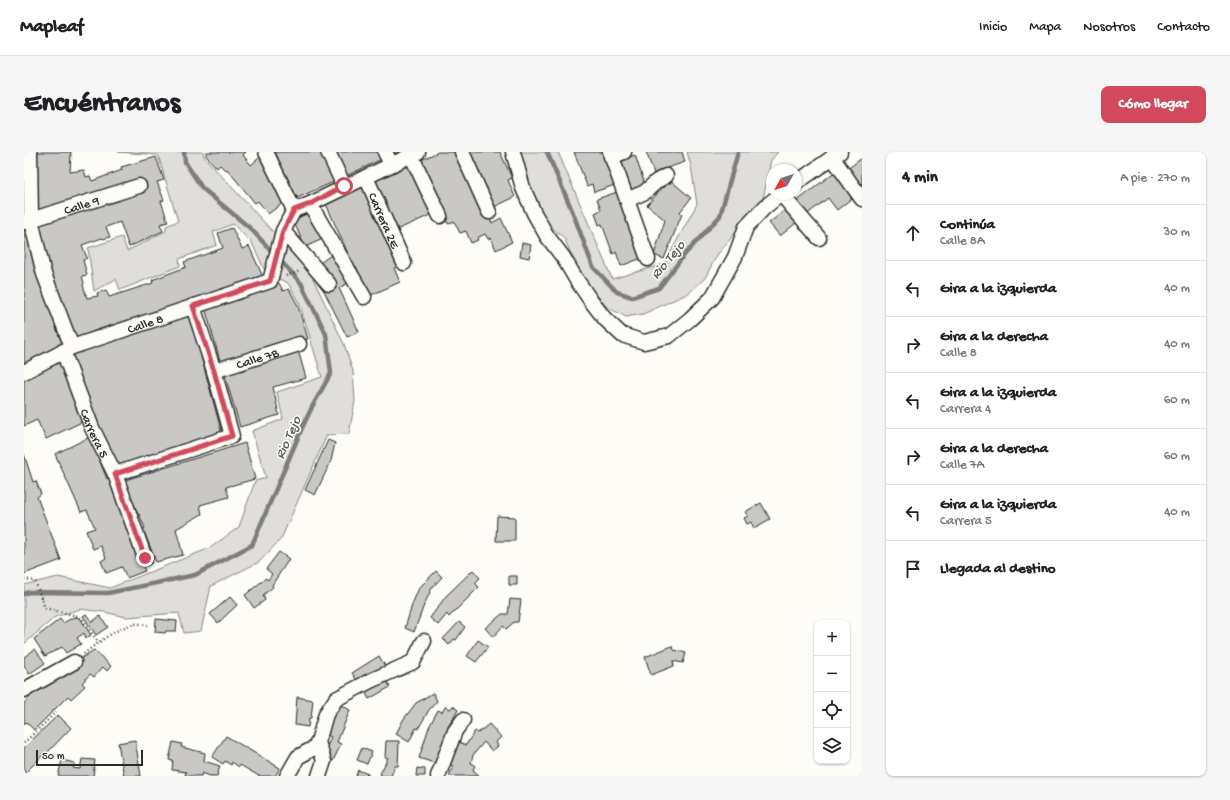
<!DOCTYPE html>
<html lang="es">
<head>
<meta charset="utf-8">
<style>
  body { margin:0; font-family:"Gochi Hand",sans-serif; background:#f6f6f6; color:#202124 }
  .controls { position:absolute; right:12px; bottom:12px; display:grid; overflow:hidden; border-radius:8px; box-shadow:0 1px 3px #0004 }
  .controls button { width:36px; height:36px; display:grid; place-items:center; padding:0; border:0; border-bottom:1px solid #e0e0e0; background:#fff; color:#202124; font:20px sans-serif }
  .compass { position:absolute; left:742px; top:12px; width:36px; height:36px; border-radius:50%; background:#fff; box-shadow:0 1px 3px #0004; rotate:231deg }
  .scale { position:absolute; left:12px; bottom:10px; width:107px; box-sizing:border-box; padding-left:4px; border:2px solid #2b2b2b; border-top:0; font-size:11px; line-height:14px; white-space:nowrap; color:#2b2b2b; -webkit-text-stroke:3px #fdfcf7; paint-order:stroke }
  .stop { position:absolute; width:12px; height:12px; margin:-9px; border:3px solid #d1495b; border-radius:50%; background:#fff }
  .stop.end { background:#d1495b; border-color:#fff; box-shadow:0 1px 4px #0008 }
  .list { margin:0; padding:0; list-style:none }
  h2 { display:flex; justify-content:space-between; align-items:center; height:52px; margin:0; padding:0 16px; font-size:17px }
  h2 small { font-size:13px; font-weight:400; color:#757577 }
  .list li { display:grid; grid-template-columns:26px 1fr auto; gap:12px; align-items:center; box-sizing:border-box; height:56px; padding:0 16px; border-top:1px solid #e0e0e0 }
  .list b { display:block; font-size:15px; white-space:nowrap }
  .list p { margin:0; font-size:13px; white-space:nowrap; color:#757577 }
  .list em { font-size:13px; font-style:normal; color:#757577 }
  .icon { flex:none; width:22px; height:22px; fill:none; stroke:currentColor; stroke-width:2; stroke-linecap:round; stroke-linejoin:round }
  .map { position:relative; flex:none; width:838px; height:624px; overflow:hidden; border-radius:8px }
  header { display:flex; align-items:center; gap:24px; box-sizing:border-box; height:56px; padding:0 20px; background:#fff; border-bottom:1px solid #e0e0e0 }
  header strong { font-size:19px }
  nav { display:flex; gap:22px; margin-inline-start:auto; font-size:14px }
  .intro { display:flex; align-items:center; justify-content:space-between; box-sizing:border-box; height:96px; padding:0 24px }
  h1 { margin:0; font-size:28px }
  .button { padding:10px 18px; border-radius:8px; background:#d1495b; color:#fff; font-size:14px; font-weight:700 }
  main { display:flex; gap:24px; padding:0 24px }
  aside { flex:1; background:#fff; border-radius:8px; box-shadow:0 1px 3px #0004 }
  .map>svg:first-child { display:block }
</style>
</head>
<body>
<header>
<strong>Mapleaf</strong>
<nav><a>Inicio</a><a>Mapa</a><a>Nosotros</a><a>Contacto</a></nav>
</header>
<div class="intro"><h1>Encuéntranos</h1><a class="button">Cómo llegar</a></div>
<main>
<div class="map">
<svg width="838" height="624" viewBox="0 0 838 624">
  <rect width="100%" height="100%" fill="#fdfcf7"/>
  <filter id="ink" filterUnits="userSpaceOnUse"><feTurbulence type="fractalNoise" baseFrequency=".025" numOctaves="2"/><feDisplacementMap in="SourceGraphic" scale="8" xChannelSelector="R" yChannelSelector="G"/><feConvolveMatrix kernelMatrix="1 2 1 2 8 2 1 2 1" color-interpolation-filters="sRGB"/></filter>
  <g filter="url(#ink)">
    <!-- green -->
    <path fill="#dfdeda" stroke="#858482" d="M94 0H179L180 5 286 120 320 192 329 219 331 249 325 282 303 283 257 387 235 410 187 434 177 479 160 481 155 461 102 465 80 460 56 457 31 465 0 492V433L34 425 86 436 186 396 215 375 231 329 242 326 228 279 259 267 253 240 298 225 276 153 264 131 242 121 228 91 209 72 189 80 193 93 155 107 156 114 96 138 92 127 70 139 64 96 98 85 103 99 142 79V74L154 69 134 3Z
      M497 0H534L588 127 640 112 673 52 667 14 663 0H754L747 8 739 47 721 66 707 86 693 103 681 126 665 141 619 162 602 165 583 155 570 140 555 119 540 86 520 69 506 45Z"/>
    <g fill="none" stroke-linecap="round" stroke-linejoin="round">
      <!-- stream -->
      <path stroke="#7e7d7b" stroke-width="4.5" d="M523 0 549 61 569 115 593 140 608 145 635 136 661 102 696 64 714 0
        M0 442 4 440 84 441 171 423 228 393 278 276 288 255 307 221 302 182 277 131 227 77 178 36 161 10 160 0"/>
    </g>
    <!-- building -->
    <path fill="#c9c8c4" stroke="#2b2b2b" d="M12 0H47L46 20 60 18 62 25 66 24 68 29 98 18 97 15 132 5 140 28 133 30 140 48 137 49 144 70 136 72 139 79 105 95 96 70 82 75 86 85 79 87 78 86 58 93 63 106 59 108 63 123 58 124 60 131 59 133 63 146 74 144 73 141 82 138 85 145 129 131 128 128 162 115 160 110 199 96 194 81 208 76 218 97 225 94 239 125 73 178 50 187 23 118 10 71 15 62 12 49Z
      M182 0H222L219 3 227 13 236 5 259 51 244 62 234 49 231 51 203 17 201 18 196 13 193 16 182 4Z
      M251 0H301L314 28 273 46Z
      M307 0H357L360 6 320 25Z
      M363 0H381L366 7Z
      M414 0H436L468 71 477 66 488 90 472 98 467 86 464 87 461 82 453 86 454 88 447 91 442 79 436 81 430 69 424 72 395 9Z
      M445 0H476L488 26 484 28 491 45 470 55Z
      M550 0H579L591 33 570 40 568 32 563 34Z
      M622 0H658L661 10 643 16V19L631 24Z
      M611 3 621 33 605 40 595 9Z
      M838 6V40L822 18Z
      M388 8 411 61 370 79 346 27Z
      M813 18 832 43 813 58 804 46 782 63 772 50Z
      M646 28 667 46 656 60 658 62 640 107 630 103 641 68 623 53Z
      M341 33 378 113 370 116 376 130 345 144 332 114 330 115 302 52Z
      M593 40 618 106 597 114 592 100 589 102 578 72 575 73 571 61 577 58 573 47Z
      M766 54 777 67 756 84 745 71Z
      M289 59 301 86 281 95 269 68Z
      M3 76 18 131 16 132 39 194 0 214V77Z
      M498 91 507 93 505 106 496 104Z
      M307 103 320 119 326 130 315 136 335 180 323 185 299 137 311 130 296 111Z
      M255 131 259 139 265 137 274 154 284 187 197 212 181 156Z
      M165 160 198 282 125 303 92 315 80 284 74 276 47 205 49 201Z
      M274 198 282 226 249 235 255 263 216 275 200 220Z
      M37 206 60 269 22 287 13 268 0 274V226Z
      M66 285 83 327 86 325 100 362H98L121 419 103 426 98 415 82 421 77 409 82 406 77 394 69 397 62 379 71 376 63 358 57 360 31 302Z
      M304 288 311 291 307 309 291 343 281 338Z
      M221 291 231 327 202 335 205 345 176 353 178 362 152 377 159 403 132 410 119 377 121 376 115 362 113 363 98 329Z
      M0 302 9 330 12 329 17 342 13 345 37 408 0 422Z
      M737 351 746 367 730 376 727 370 723 372 720 366 724 364 721 360Z
      M473 364 491 365V389H472Z
      M255 400 265 407 248 433 249 435 239 443 241 448 230 456 221 443 242 426 244 428 248 422 242 417Z
      M449 418 456 426 451 431 455 435 425 465 423 462 414 473 406 466 422 444Z
      M412 419 418 425 408 436 400 453 390 480 381 476 389 450 395 436Z
      M485 424H493V433H485Z
      M206 445 213 453 194 471 186 462Z
      M486 447 497 448 494 470H490L482 477 479 474 469 485 461 476 478 462H484Z
      M62 462 68 470 76 464 84 475 72 483 59 464Z
      M50 465 56 466 67 483 62 486 60 481 53 486 57 492 42 501 38 495 21 504 10 487 36 467 39 471Z
      M132 467 153 469 152 479H142L141 481 131 480Z
      M435 470 441 475 432 488 430 487 425 493 419 487Z
      M454 488 464 495 452 510 443 504Z
      M648 494 650 498 662 501 659 511 649 509 650 514 627 523 621 505Z
      M11 497 21 511 5 522 0 513V505Z
      M70 498 87 514 83 519 79 515 70 525 66 522 58 531 61 534 47 547 44 544 10 578 2 570 0 572V551L22 529Z
      M355 504 361 514 334 530 328 521Z
      M361 526 366 535 345 547 340 538Z
      M409 541 413 549 405 558 394 577 392 576 385 590 372 582 379 568 392 551Z
      M273 545 289 548 287 566H285L284 575 271 573Z
      M312 550 326 558 313 590 317 592 309 609 299 604 307 585 300 581Z
      M422 554 426 557 429 554 434 558 424 575 413 612 395 606 405 575 414 558 418 560Z
      M34 563 47 576 21 603 20 602 0 622V596Z
      M465 572 477 585 472 590 474 594 468 599 460 590 449 603 447 611 451 613 449 618 456 624H425L429 614 425 612 435 590 442 593 451 579 454 581Z
      M202 584 256 616 251 624H235L216 613 215 615 208 610 207 613 201 609 199 612 188 605Z
      M111 588 117 624H100L94 591Z
      M362 589H375L374 614H371L367 624H359L356 622 364 606 361 605Z
      M149 590 158 592 157 595 181 601 180 609 196 614 193 624H186L178 621 177 624H161L162 620 148 618 149 609 145 608Z
      M338 596 348 600 343 612 333 608Z
      M58 607 71 608 69 624H34L38 608 51 611 49 616 56 617Z
      M393 616 401 617V624H392Z
      M334 618 344 622V624H332Z"/>
    <g fill="none" stroke-linecap="round" stroke-linejoin="round">
      <defs>
        <g id="minor">
          <path d="M6 0 7 68 20 122 48 195"/>
          <path d="M242 0 270 58"/>
          <path d="M304 0 320 34"/>
          <path d="M361 0 367 12"/>
          <path d="M438 0 465 60"/>
          <path d="M489 0 499 36 510 61 523 84 539 105 552 127 567 149 581 167 598 183 620 190 645 184 666 167 688 146 711 105 722 75 741 55 757 42"/>
          <path d="M586 0 624 107"/>
          <path d="M387 3 416 64"/>
          <path d="M587 5 600 0"/>
          <path d="M808 5 838 47"/>
          <path id="s1" d="M342 25 380 111"/>
          <path d="M772 31 816 0"/>
          <path d="M757 42 795 86"/>
          <path d="M603 48 621 40 633 29 642 24"/>
          <path d="M286 52 340 145"/>
          <path d="M270 58 286 52 394 0"/>
          <path id="s2" d="M0 70 115 34"/>
          <path d="M259 79 305 132"/>
          <path id="s3" d="M39 199 68 276 91 322 121 406"/>
          <path id="s4" d="M190 219 275 192"/>
          <path id="s5" d="M0 220 48 195 246 129 259 79 270 58"/>
          <path d="M91 322 208 284 190 219 169 154"/>
          <path d="M0 538 50 510"/>
          <path d="M294 590 300 609 295 624"/>
          <path d="M263 624 274 605 290 596 294 590 302 562 312 547 346 529 389 510 400 489"/>
          <path d="M414 624 431 579 439 568"/>
        </g>
      </defs>
      <!-- minor casing -->
      <use href="#minor" stroke="#2b2b2b" stroke-width="17"/>
      <!-- path -->
      <path stroke="#2b2b2b" stroke-width="2.5" stroke-dasharray="1 3" stroke-linecap="butt" d="M262 124 276 119
        M0 427 11 429 21 456 57 465 74 490
        M60 502C73 491 94 475 111 472 115 471 120 473 124 473
        M0 591 32 560"/>
      <!-- minor -->
      <use href="#minor" stroke="#fdfcf7" stroke-width="14"/>
    </g>
  </g>
  <g fill="none" stroke-linecap="round" stroke-linejoin="round" filter="url(#ink)">
    <!-- route -->
    <path stroke="#d1495b" stroke-width="5" d="M121 406 91 322 208 284 190 219 169 154 246 129 259 79 270 58 286 52 320 34"/>
  </g>
  <g text-anchor="middle" stroke-width="3" stroke-linejoin="round" paint-order="stroke">
    <!-- street labels -->
    <g font-size="13" fill="#2b2b2b" stroke="#fdfcf7">
      <text dy="5" stroke="none"><textPath href="#s2" startOffset="60">Calle 9</textPath></text>
      <text dy="5" stroke="none"><textPath href="#s1" startOffset="47">Carrera 2E</textPath></text>
      <text dy="5" stroke="none"><textPath href="#s5" startOffset="131">Calle 8</textPath></text>
      <text dy="5" stroke="none"><textPath href="#s4" startOffset="45">Calle 7B</textPath></text>
      <text dy="5" stroke="none"><textPath href="#s3" startOffset="88">Carrera 5</textPath></text>
    </g>
    <!-- water labels -->
    <g font-size="14" font-style="italic" fill="#5b5b5a" stroke="#fdfcf7">
      <text transform="translate(643 107) rotate(-50)" y="5">Rio Tejo</text>
      <text transform="translate(263 285) rotate(-66)" y="5">Rio Tejo</text>
    </g>
  </g>
</svg>
<div class="controls">
<button>+</button>
<button>−</button>
<button><svg class="icon" aria-label="locate" viewBox="0 0 24 24"><circle cx="12" cy="12" r="6"/><path d="M12 2v4M12 18v4M2 12h4M18 12h4"/></svg></button>
<button><svg class="icon" aria-label="layers" viewBox="0 0 24 24"><path d="M12 4l9 5-9 5-9-5zM3 14l9 5 9-5"/></svg></button>
</div>
<svg class="compass" viewBox="-18 -18 36 36"><path d="M0-13l5 13h-10z" fill="#e53935"/><path d="M0 13l5-13h-10z" fill="#757577"/></svg>
<div class="scale">50 m</div>
<div class="stop" style="left:320px;top:34px"></div>
<div class="stop end" style="left:121px;top:406px"></div>
</div>
<aside>
<h2>4 min<small>A pie · 270 m</small></h2>
<ul class="list">
<li><svg class="icon" aria-label="ahead" viewBox="0 0 24 24"><path d="M12 20V5M6 11l6-6 6 6"/></svg><div><b>Continúa</b><p>Calle 8A</p></div><em>30 m</em></li>
<li><svg class="icon" aria-label="left" viewBox="0 0 24 24"><path d="M17 20v-9H6M10 6l-5 5 5 5"/></svg><div><b>Gira a la izquierda</b></div><em>40 m</em></li>
<li><svg class="icon" aria-label="right" viewBox="0 0 24 24"><path d="M7 20v-9h11M14 6l5 5-5 5"/></svg><div><b>Gira a la derecha</b><p>Calle 8</p></div><em>40 m</em></li>
<li><svg class="icon" aria-label="left" viewBox="0 0 24 24"><path d="M17 20v-9H6M10 6l-5 5 5 5"/></svg><div><b>Gira a la izquierda</b><p>Carrera 4</p></div><em>60 m</em></li>
<li><svg class="icon" aria-label="right" viewBox="0 0 24 24"><path d="M7 20v-9h11M14 6l5 5-5 5"/></svg><div><b>Gira a la derecha</b><p>Calle 7A</p></div><em>60 m</em></li>
<li><svg class="icon" aria-label="left" viewBox="0 0 24 24"><path d="M17 20v-9H6M10 6l-5 5 5 5"/></svg><div><b>Gira a la izquierda</b><p>Carrera 5</p></div><em>40 m</em></li>
<li><svg class="icon" aria-label="arrive" viewBox="0 0 24 24"><path d="M6 21V4h12l-3 4 3 4H6"/></svg><div><b>Llegada al destino</b></div></li>
</ul>
</aside>
</main>
</body>
</html>
